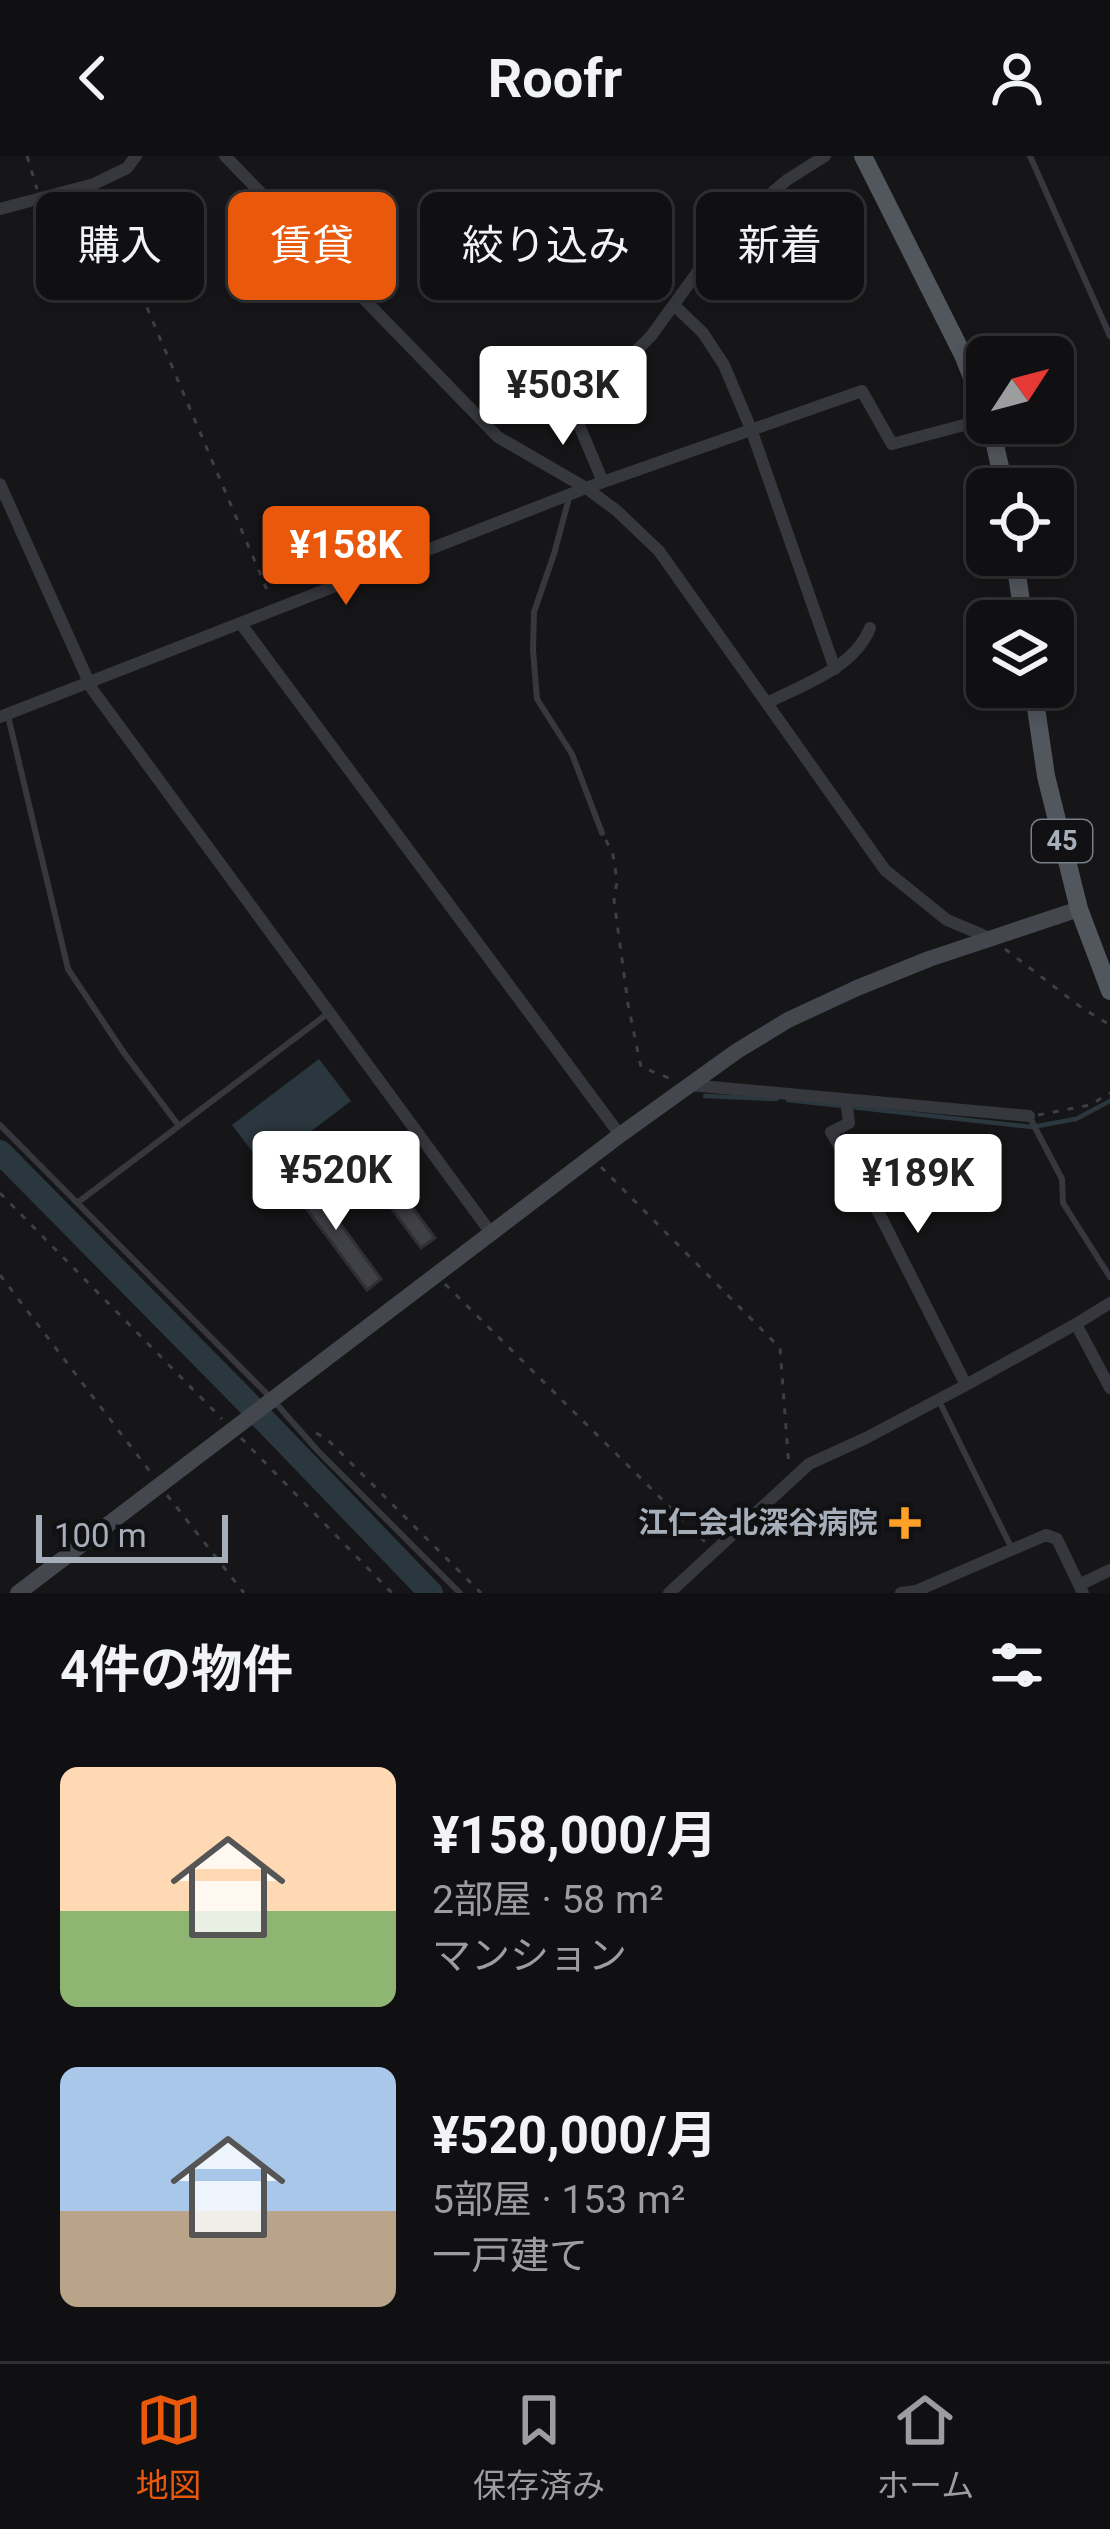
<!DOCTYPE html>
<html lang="ja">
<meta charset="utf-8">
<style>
:root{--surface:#101012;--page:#1e1e20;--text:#f1f3f6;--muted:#9c9d9f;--line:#303032;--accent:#ea580c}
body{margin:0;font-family:Roboto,"Noto Sans JP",sans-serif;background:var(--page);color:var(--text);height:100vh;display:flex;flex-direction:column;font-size:45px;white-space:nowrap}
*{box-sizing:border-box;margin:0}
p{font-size:39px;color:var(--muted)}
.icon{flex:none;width:66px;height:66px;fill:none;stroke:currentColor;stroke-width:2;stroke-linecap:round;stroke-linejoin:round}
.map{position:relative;height:1437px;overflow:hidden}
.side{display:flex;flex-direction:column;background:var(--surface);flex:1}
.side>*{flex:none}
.guide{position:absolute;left:36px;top:36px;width:1038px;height:108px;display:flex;gap:24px}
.needle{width:78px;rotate:54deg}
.fabs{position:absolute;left:966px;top:180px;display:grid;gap:24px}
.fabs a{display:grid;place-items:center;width:108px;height:108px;border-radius:18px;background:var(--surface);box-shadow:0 6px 18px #0003,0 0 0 3px var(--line);font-size:60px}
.scale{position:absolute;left:36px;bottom:30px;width:192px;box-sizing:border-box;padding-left:12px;border:6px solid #a6aeba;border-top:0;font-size:33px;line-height:42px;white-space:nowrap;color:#a6aeba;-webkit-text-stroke:9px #111113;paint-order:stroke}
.price{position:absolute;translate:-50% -102px;padding:0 27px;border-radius:12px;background:#fff;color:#222;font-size:39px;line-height:78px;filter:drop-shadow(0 3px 6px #0008)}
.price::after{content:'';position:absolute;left:50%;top:72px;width:36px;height:27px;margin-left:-18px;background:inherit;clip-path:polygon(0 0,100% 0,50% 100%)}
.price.active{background:var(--accent);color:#fff}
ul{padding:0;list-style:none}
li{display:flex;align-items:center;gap:36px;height:300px;padding:0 60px}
li span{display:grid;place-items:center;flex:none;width:336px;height:240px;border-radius:18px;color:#555}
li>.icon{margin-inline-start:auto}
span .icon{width:144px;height:144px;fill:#fffc;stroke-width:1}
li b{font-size:51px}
h2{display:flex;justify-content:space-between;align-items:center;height:144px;padding:0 60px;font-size:51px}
.tag{padding:0 42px;border-radius:18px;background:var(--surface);box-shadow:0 6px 18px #0003,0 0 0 3px var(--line);font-size:42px;line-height:108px}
.tag.active{background:var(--accent);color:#fff}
header{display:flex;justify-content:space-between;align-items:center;height:156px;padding:0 60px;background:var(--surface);font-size:54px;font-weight:700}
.tab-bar{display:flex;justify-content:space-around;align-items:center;height:168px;border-top:3px solid var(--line);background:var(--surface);font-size:33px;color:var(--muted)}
.tab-bar a{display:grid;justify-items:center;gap:6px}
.tab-bar .active{color:var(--accent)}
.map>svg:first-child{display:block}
.water{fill:#2a373e}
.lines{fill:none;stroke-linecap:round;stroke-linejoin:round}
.stream{stroke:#2a373e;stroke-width:4.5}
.river{stroke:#2a373e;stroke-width:24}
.building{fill:#404146;stroke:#303034;stroke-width:3}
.path{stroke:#3c3f45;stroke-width:3;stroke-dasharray:6 9;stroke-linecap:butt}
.lane{stroke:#36383e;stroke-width:6}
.street{stroke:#36383e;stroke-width:12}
.secondary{stroke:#44484e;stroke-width:16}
.primary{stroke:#52565d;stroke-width:18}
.poi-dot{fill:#ffa027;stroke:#111113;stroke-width:4.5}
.labels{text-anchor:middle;stroke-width:9;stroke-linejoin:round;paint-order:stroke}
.shield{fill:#111113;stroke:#797f88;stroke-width:3}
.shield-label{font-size:27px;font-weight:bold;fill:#a6aeba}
.poi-label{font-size:30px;font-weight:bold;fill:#a6aeba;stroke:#111113;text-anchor:end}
</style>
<header><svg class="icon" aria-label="back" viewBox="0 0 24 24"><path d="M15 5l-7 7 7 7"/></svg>Roofr<svg class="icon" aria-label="person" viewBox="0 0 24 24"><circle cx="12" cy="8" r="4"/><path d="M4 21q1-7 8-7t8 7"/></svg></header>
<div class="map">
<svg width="1110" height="1437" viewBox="0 0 1110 1437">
<rect width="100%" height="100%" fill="#161618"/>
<path class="water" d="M319 903 351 945 264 1011 232 969Z"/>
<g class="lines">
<path class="stream" d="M705 940 777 943
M788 944 1032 971 1076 963 1110 945"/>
<path class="river" d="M0 996 239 1238 431 1437"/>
</g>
<path class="building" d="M360 981 435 1082 421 1092 346 991Z
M306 1021 381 1123 367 1134 291 1032Z"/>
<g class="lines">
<path class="path" d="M27 0 37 33
M100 41 270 441
M606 684 613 699 617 725 614 744 628 848 641 911 674 924
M1005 793 1082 852 1110 869
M1038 959 1090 949 1110 937
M601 1011 780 1192 789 1311
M0 1037 222 1263
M0 1119 151 1317
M445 1128 707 1388
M316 1277 327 1283 481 1437
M241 1282 392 1437
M167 1339 244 1437"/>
<path class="lane" d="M1030 0 1110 180
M569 342 554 398 534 456 533 494 537 543 572 598 602 677
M8 560 68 813 124 897 179 970
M1029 960 1062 1023 1063 1047 1110 1121
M0 969 273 1244 318 1295 460 1437
M77 1047 327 858
M940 1247 1011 1391"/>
<path class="street" d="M225 0 498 281 586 332 616 354 659 395 885 714 947 764 990 782
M0 53 94 28 127 12 136 0
M674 149 703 177 724 209 751 273 835 513
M603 326 574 257 651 180 728 74 787 24 825 0
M0 328 92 533 491 1077
M241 468 620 979
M769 546C804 528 854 512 870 472
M0 561 586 332 862 235 892 288 987 263
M690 929 1029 960
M846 944 849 967 831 976 882 1063 966 1229
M1076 1168 1110 1232
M1079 1429 1110 1414
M669 1437 809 1308 866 1282 966 1229 1076 1168 1110 1147
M901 1437 916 1435 1046 1379 1057 1383 1083 1437"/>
<path class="secondary" d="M18 1437 620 979 737 895 788 864 857 832 929 803 1079 753"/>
<path class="primary" d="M863 0 963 199 987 259
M990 267 1005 333
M1014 399 1024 465
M1033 531 1046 620 1079 753 1110 835"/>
</g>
<path class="poi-dot" d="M899 1349h12v12h12v12h-12v12h-12v-12h-12v-12h12z"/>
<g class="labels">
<rect class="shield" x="1032" y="664" width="60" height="42" rx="9"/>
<g class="shield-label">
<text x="1062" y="694">45</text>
</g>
<g class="poi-label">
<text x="878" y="1377">江仁会北深谷病院</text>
</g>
</g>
</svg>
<div class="fabs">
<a><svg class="needle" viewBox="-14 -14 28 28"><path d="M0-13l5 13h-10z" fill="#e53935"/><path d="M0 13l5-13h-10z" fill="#9c9d9f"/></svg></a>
<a><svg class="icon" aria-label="locate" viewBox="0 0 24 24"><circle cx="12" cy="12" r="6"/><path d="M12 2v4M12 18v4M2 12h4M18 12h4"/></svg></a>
<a><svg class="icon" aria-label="layers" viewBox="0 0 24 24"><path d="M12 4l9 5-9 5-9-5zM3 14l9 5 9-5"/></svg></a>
</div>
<div class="scale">100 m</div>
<b class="price" style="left:563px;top:292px">¥503K</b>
<b class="price active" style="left:346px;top:452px">¥158K</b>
<b class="price" style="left:336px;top:1077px">¥520K</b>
<b class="price" style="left:918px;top:1080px">¥189K</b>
<div class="guide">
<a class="tag">購入</a>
<a class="tag active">賃貸</a>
<a class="tag">絞り込み</a>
<a class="tag">新着</a>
</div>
</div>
<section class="side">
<h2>4件の物件<svg class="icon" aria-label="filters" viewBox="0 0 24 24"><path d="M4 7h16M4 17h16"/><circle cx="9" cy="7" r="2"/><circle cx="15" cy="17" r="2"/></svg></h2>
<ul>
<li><span style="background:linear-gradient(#ffd9b3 60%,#8fb573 0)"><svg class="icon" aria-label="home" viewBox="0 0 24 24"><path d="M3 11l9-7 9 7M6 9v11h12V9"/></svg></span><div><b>¥158,000/月</b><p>2部屋 · 58 m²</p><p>マンション</p></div></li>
<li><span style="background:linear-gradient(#a9c7e8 60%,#b9a48a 0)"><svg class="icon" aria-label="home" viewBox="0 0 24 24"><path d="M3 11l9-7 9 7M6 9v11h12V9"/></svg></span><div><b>¥520,000/月</b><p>5部屋 · 153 m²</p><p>一戸建て</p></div></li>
</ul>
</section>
<nav class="tab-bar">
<a class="active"><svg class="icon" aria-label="map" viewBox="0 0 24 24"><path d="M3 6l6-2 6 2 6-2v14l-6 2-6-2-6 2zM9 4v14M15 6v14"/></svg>地図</a>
<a><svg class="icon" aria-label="saved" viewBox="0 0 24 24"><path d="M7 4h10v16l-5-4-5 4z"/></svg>保存済み</a>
<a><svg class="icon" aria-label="home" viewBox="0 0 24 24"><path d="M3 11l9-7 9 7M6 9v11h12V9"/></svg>ホーム</a>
</nav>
